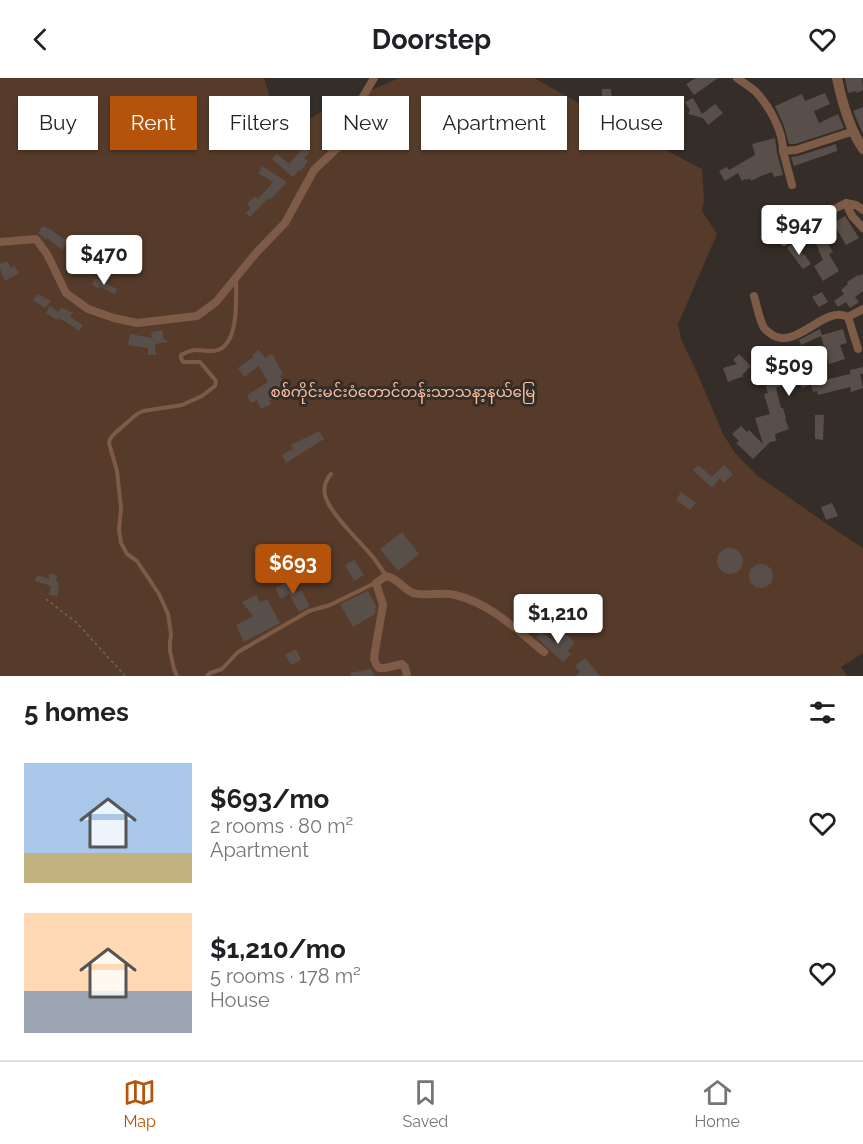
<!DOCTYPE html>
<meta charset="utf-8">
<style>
:root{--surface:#fff;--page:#f2f2f2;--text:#202124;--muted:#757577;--line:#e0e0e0;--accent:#b45309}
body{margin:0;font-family:Raleway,"Noto Sans Myanmar",sans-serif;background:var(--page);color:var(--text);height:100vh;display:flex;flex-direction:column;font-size:22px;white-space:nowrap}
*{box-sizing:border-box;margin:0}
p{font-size:20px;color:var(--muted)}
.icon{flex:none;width:33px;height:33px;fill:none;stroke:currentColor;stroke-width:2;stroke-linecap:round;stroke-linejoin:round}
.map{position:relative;height:598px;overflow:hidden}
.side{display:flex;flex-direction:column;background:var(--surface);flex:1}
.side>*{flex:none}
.top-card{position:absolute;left:18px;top:18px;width:828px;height:54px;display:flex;gap:12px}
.price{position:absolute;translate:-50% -51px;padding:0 14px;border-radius:6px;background:#fff;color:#222;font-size:20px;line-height:39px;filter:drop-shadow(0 2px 3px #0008)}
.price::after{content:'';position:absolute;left:50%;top:36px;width:18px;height:14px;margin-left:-9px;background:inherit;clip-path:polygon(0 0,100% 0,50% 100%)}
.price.on{background:var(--accent);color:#fff}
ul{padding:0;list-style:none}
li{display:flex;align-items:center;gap:18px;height:150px;padding:0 24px}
li span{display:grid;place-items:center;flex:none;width:168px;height:120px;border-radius:0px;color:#555}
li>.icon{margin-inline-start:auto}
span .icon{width:72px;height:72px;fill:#fffc;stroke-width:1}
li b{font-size:26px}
h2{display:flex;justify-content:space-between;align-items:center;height:72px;padding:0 24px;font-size:26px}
.tag{padding:0 21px;border-radius:0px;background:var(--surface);box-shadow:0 2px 4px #0004;font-size:21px;line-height:54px}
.tag.on{background:var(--accent);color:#fff}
header{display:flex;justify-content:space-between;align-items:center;height:78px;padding:0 24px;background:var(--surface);font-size:27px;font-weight:700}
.tab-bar{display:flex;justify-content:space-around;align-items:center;height:84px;border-top:2px solid var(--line);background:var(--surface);font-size:16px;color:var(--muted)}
.tab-bar a{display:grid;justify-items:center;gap:3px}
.tab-bar .on{color:var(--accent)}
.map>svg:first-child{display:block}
.green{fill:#563b2a}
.building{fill:#594f4a}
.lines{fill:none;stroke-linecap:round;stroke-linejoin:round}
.path{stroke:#6c6460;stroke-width:1.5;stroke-dasharray:3 3;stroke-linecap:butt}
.service{stroke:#7e5b46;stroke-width:4}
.minor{stroke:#7e5b46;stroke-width:8}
.tertiary{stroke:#7e5b46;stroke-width:10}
.labels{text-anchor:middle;stroke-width:6;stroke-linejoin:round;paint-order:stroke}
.park-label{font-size:15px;fill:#f8c1a1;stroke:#352d28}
</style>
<header><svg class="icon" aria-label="back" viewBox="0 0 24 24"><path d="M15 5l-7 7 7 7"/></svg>Doorstep<svg class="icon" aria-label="heart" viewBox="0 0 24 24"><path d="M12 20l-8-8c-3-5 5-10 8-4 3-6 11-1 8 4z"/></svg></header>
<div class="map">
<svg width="863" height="598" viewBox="0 0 863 598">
<rect width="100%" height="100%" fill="#352d28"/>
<path class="green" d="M0 0H264L279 48 293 52 319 35 399 0H534L616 46 702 91 704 123 702 133 717 156 678 246 681 261 699 299 723 356 735 375 758 398 837 453 863 470V575L841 589 847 598H0Z"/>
<path class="building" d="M696 0H718L694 17 686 6Z
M845 0H862L863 12 857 15 856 13 848 15Z
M602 11H611V16H612L610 31 601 30Z
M825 15 830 26 814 33 819 45 838 36 844 50 795 66H789L784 48 775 28 802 16 805 23Z
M693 20 702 36 715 26 723 35 708 47 703 40 688 36 690 32 685 24Z
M863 29V56L853 33Z
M775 60 777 75 783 97 774 99 772 94 761 98 751 103 750 100 747 102 745 101 742 103 738 95 725 103 719 93 727 89 729 92 755 77 752 66Z
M836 66 837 73 794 88 791 79 798 78Z
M304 69 310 74 304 80 308 83 301 93 299 92 293 99 272 81 277 76 289 86Z
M262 88 287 104 270 122 268 120 250 139 246 135 251 130 247 126 255 118 258 121 273 104 258 95Z
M845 138 859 160 846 167 833 145Z
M43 148 54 153 53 154 68 163 62 172 47 160 46 161 38 155Z
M817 148 833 174 829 176 839 193 823 203 814 188 823 182 818 171H819L808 154Z
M794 163 803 177 804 176 811 186 803 191 787 170Z
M7 183 11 190 14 188 19 195 5 203 0 191V186Z
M863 196V213L855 219 859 224 850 230 846 224 838 229 834 223 844 216 841 212 848 206 847 204 858 197 859 198Z
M95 200 117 211 115 216 100 209 99 211 92 207Z
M822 214 828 224 819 229 812 219Z
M38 216 51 223 45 230 33 222Z
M50 228 58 234 62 230 73 235 70 239 83 247 79 253 66 244 58 240 57 242 46 235Z
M820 251 822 257 843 251 847 265 840 267 845 281 829 286 821 258 801 267 799 262Z
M162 252 164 262H167V264L155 266 156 277H148V270L128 267 130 256 152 260 151 254Z
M802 268 811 292 809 293 812 305 850 296V292L863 289V296H860L863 310 851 314 850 309 818 317 817 313 813 314 811 307 802 310 799 301 776 310 781 330H783L786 341H785L789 351 775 356 776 363 770 364 753 381 736 365 739 363 732 356 741 348 747 354 749 352 763 366 755 340 770 336 764 316 768 315 764 302 776 299 769 279Z
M259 272 265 280 272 276 283 296 280 298 287 313 269 323 271 326 261 331 257 322 251 325 247 317 268 304 259 288 244 299 238 290 253 279 252 277Z
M739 276 751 288 742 297 744 298 728 304 723 290 737 286 733 282Z
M815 337H824L823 362 815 361Z
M319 353 324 361 286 385 282 377 293 371 291 367Z
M698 387 712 399 724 387 733 396 724 405 720 400 712 410 693 392Z
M681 414 696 425 690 432 676 422Z
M832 425 838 438 826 442 821 429Z
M402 454 419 476 398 493 380 471Z
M717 483a13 13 0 1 1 26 0a13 13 0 1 1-26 0Z
M354 482 364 497 354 503 345 487Z
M749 498a12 12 0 1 1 24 0a12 12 0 1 1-24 0Z
M49 496 57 497 56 504H58L59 510 57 518 49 517 51 508 35 503 37 497 49 501Z
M291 502 297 514 301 512 310 528 299 534 289 516 281 521 275 510Z
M368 513 376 528 375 536 353 549 340 526Z
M256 517 260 525 267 521 280 545 244 564 236 547 253 538 242 524Z
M540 553 555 564 565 555 575 565 567 573 571 576 563 584 536 559Z
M296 571 301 582 291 587 285 577Z
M585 580 600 598H575L580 594 575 588Z
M371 591 374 598H351L350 595Z"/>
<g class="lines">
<path class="path" d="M46 521 77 545 125 598"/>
<path class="service" d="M331 396C326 401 323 410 325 417 329 435 360 463 372 478 377 484 381 491 386 497
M177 598 174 591 170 573V564L171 556 168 536 159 516 137 483 127 476 121 465 119 452 121 430 117 393 109 365 110 361 114 356 137 336 143 333 182 327 202 318 215 308 216 303 200 284H183L181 280V277C194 269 200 273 213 273 240 271 236 220 236 202
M207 598 210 595 222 591 238 574 309 533 330 527 375 505"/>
<path class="minor" d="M737 0C743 5 751 9 756 14 770 29 783 53 783 73L796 72 854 53
M783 73 792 107
M846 125 852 138 863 150
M0 164 36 161 47 176 66 215 88 231 114 240 137 245 197 238 216 224 256 175 285 145 314 92 353 55 347 46 374 0
M784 164 789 158 804 147 846 125 856 127 863 132
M754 218C757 228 759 241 764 250 766 252 768 254 771 256 796 274 824 226 848 239
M858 271 848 239 863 231
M407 598 405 589 402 586 385 590H379L377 588 374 581 375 573 383 527 376 505 386 498C398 500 403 511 413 515 427 519 441 513 455 517 490 525 517 552 544 574"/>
<path class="tertiary" d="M837 0C842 24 849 50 863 71"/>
</g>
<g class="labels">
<g class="park-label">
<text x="403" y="319">စစ်ကိုင်းမင်းဝံတောင်တန်းသာသနာ့နယ်မြေ</text>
</g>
</g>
</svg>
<b class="price" style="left:799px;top:178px">$947</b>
<b class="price" style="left:104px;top:208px">$470</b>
<b class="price" style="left:789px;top:319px">$509</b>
<b class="price on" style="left:293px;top:517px">$693</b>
<b class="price" style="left:558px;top:567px">$1,210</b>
<div class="top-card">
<a class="tag">Buy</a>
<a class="tag on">Rent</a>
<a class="tag">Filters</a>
<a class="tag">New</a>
<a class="tag">Apartment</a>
<a class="tag">House</a>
</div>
</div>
<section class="side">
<h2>5 homes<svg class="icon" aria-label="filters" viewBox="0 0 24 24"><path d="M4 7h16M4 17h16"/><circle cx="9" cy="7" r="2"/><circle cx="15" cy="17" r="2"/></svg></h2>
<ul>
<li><span style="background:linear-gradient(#a9c7e8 75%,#c2b280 0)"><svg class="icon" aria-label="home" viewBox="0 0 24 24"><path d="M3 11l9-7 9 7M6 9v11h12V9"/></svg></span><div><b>$693/mo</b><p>2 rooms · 80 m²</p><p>Apartment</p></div><svg class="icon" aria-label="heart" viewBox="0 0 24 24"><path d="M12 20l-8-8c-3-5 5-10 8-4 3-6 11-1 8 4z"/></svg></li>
<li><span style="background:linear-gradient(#ffd9b3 65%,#9aa5b1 0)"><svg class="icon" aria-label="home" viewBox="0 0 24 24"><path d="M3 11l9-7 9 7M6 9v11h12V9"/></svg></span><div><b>$1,210/mo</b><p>5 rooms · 178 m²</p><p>House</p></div><svg class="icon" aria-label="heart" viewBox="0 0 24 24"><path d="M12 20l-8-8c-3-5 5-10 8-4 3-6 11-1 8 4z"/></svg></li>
</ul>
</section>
<nav class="tab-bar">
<a class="on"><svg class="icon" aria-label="map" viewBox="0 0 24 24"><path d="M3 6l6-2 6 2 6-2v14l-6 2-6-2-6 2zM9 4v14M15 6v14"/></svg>Map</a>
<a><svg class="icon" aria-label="saved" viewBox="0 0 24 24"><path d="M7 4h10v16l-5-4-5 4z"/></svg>Saved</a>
<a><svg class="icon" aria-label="home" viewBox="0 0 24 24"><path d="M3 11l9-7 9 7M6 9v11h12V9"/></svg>Home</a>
</nav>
